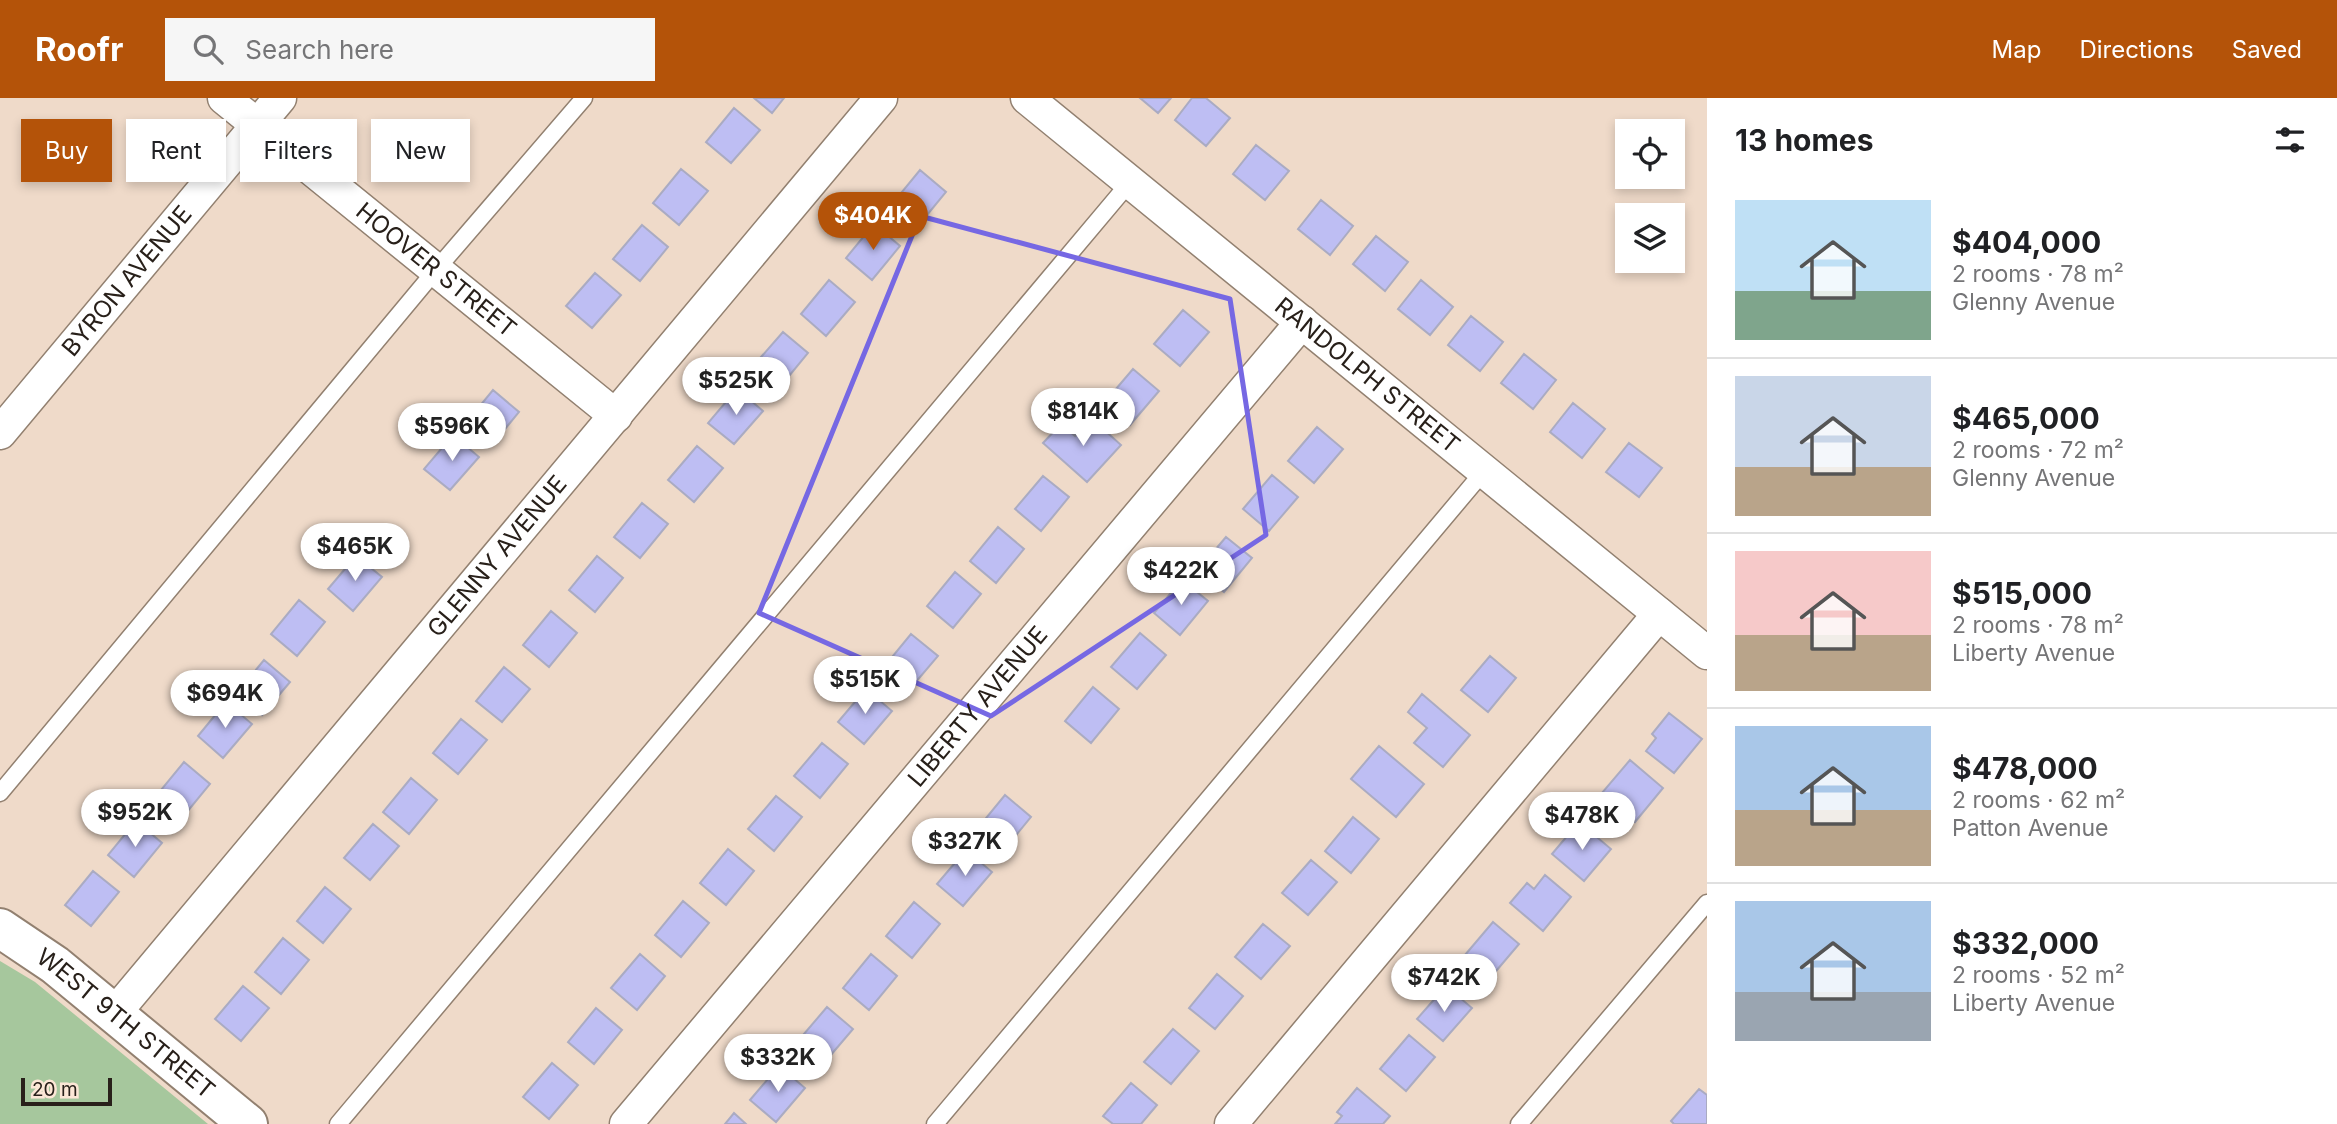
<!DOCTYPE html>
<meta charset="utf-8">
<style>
:root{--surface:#fff;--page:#f6f6f6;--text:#202124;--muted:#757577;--line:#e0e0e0;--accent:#b45309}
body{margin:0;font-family:Inter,sans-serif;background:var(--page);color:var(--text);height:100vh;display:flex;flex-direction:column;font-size:26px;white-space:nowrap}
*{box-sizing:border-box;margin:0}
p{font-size:23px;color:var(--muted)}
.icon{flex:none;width:38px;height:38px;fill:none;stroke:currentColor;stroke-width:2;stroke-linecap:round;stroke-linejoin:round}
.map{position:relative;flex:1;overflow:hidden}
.sheet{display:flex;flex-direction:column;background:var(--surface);width:630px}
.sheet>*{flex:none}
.hud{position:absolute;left:21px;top:21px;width:665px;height:63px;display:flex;gap:14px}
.controls{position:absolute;left:1615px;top:21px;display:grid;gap:14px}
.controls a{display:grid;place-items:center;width:70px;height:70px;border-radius:0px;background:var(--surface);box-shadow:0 4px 10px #0003;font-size:35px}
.scale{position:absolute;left:21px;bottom:18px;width:91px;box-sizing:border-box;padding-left:7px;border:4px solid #28201a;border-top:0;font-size:19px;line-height:24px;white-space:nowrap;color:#28201a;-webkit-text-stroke:5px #fce7d6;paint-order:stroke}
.price{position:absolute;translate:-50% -60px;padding:0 16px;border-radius:24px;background:#fff;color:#222;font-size:23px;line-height:46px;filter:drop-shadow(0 2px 4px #0008)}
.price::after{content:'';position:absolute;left:50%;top:42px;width:21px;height:16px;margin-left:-10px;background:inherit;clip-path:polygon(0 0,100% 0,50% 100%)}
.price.active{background:var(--accent);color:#fff}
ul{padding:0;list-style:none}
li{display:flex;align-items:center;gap:21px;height:175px;padding:0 28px}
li+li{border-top:2px solid var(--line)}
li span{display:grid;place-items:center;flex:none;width:196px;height:140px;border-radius:0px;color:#555}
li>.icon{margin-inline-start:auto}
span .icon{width:84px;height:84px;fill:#fffc;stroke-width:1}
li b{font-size:30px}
h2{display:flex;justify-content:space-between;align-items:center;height:84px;padding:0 28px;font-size:30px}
.chip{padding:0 24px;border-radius:0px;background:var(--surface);box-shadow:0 4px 10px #0003;font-size:24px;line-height:63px}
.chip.active{background:var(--accent);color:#fff}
header{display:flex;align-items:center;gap:42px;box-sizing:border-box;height:98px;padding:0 35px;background:var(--accent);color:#fff}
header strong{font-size:33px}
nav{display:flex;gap:38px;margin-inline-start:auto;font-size:24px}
.search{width:490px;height:63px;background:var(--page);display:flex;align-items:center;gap:18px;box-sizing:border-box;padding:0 24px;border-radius:0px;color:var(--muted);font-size:26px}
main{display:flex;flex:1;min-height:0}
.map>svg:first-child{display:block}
.green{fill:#a6c79d}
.building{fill:#bebef3;stroke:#aaabc2;stroke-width:2}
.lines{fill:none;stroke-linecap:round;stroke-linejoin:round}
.lane-casing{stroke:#928070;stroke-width:19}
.street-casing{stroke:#928070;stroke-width:35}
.secondary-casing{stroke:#928070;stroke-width:42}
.lane{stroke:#fff;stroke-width:16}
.street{stroke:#fff;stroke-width:32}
.secondary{stroke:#fff;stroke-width:38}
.marked{fill:none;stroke:#7668e3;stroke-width:5;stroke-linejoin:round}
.labels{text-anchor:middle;stroke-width:6;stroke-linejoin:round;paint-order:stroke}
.street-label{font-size:24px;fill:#28201a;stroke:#fce7d6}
</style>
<header>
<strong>Roofr</strong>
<div class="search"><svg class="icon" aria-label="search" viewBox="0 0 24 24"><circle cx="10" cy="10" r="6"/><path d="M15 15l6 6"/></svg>Search here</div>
<nav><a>Map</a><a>Directions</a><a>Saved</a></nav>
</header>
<main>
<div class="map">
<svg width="1707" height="1026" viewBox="0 0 1707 1026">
<rect width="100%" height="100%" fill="#efdac9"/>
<path class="green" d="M0 863 35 884 208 1026H0Z"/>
<path class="building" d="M754 0H784L772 15Z
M1140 0H1171L1158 15Z
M1192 0H1206L1230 20 1206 48 1175 22Z
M734 10 760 32 731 65 706 44Z
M1256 47 1289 73 1265 102 1233 76Z
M681 71 708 93 679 127 653 105Z
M920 72 946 94 918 128 892 106Z
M1321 102 1353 128 1330 157 1298 131Z
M874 126 900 148 872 182 846 160Z
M642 127 668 149 640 183 613 161Z
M1376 138 1408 164 1385 193 1353 166Z
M595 175 621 197 592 230 566 208Z
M829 182 855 204 826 238 801 216Z
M1421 182 1453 209 1430 237 1398 211Z
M1183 212 1209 234 1180 268 1154 246Z
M1471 218 1503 244 1480 273 1448 247Z
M783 234 808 255 780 289 754 267Z
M1524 256 1556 282 1533 311 1501 285Z
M1133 271 1159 293 1130 327 1104 305Z
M737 291 763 313 734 346 708 325Z
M493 292 519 314 491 348 465 326Z
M1573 305 1605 331 1582 360 1550 334Z
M1091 320 1121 347 1087 384 1043 345 1061 326 1075 338Z
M1317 329 1343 351 1314 385 1288 363Z
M453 337 479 359 450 392 424 371Z
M1629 345 1662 370 1639 399 1606 374Z
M697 348 723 370 694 404 668 382Z
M1272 377 1298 399 1269 433 1243 411Z
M1043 378 1069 399 1041 433 1015 411Z
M642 405 668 426 640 460 614 439Z
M998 429 1024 451 996 485 970 463Z
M1226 439 1252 460 1224 494 1198 472Z
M356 458 382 479 353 513 328 491Z
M597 458 623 480 595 514 569 492Z
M955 474 981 496 953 530 927 508Z
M1182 482 1208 503 1180 537 1154 515Z
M299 502 325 524 297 558 271 536Z
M551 513 577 535 549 569 523 547Z
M1140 535 1166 557 1137 591 1111 569Z
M911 536 938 558 909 592 883 570Z
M1490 558 1516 580 1488 614 1461 592Z
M264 562 290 584 262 617 236 596Z
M504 569 530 591 502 624 476 603Z
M1093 589 1119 611 1091 645 1065 623Z
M866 591 892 613 864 646 838 624Z
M1422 596 1470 637 1443 669 1414 645 1427 630 1408 614Z
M226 604 252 626 223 660 198 638Z
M1669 615 1702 641 1674 675 1646 653 1656 640 1652 636Z
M461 621 487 642 458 676 433 655Z
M822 645 848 666 820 700 794 678Z
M1379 648 1424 686 1396 719 1351 681Z
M1630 662 1663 690 1635 724 1601 696Z
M184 664 210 686 182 720 156 698Z
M411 680 437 702 409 736 383 714Z
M1005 697 1031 719 1003 753 977 731Z
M776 698 802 719 774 753 748 731Z
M1353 719 1379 741 1351 775 1325 753Z
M136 723 162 745 134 779 108 757Z
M1579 724 1611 751 1584 783 1552 756Z
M373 726 399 748 370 782 344 760Z
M728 751 754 773 726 807 700 785Z
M966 752 992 774 963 808 937 786Z
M1311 762 1337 784 1308 817 1282 795Z
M93 773 119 794 91 828 65 807Z
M1545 777 1571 799 1543 833 1510 805 1527 785 1534 791Z
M325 789 351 811 323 845 297 823Z
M683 803 709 825 681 859 655 837Z
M914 804 940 826 912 860 886 838Z
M1493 824 1519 846 1491 879 1465 857Z
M1263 826 1290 848 1261 881 1235 859Z
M283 840 309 862 281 896 255 874Z
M640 856 665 878 637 912 611 890Z
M871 856 897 878 869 912 843 890Z
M1217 876 1243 898 1215 931 1189 910Z
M243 888 269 910 241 943 215 921Z
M1446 888 1472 910 1443 943 1417 921Z
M827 909 853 931 824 965 798 943Z
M596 910 622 932 594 966 568 944Z
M1173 931 1199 953 1171 986 1144 964Z
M1409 937 1435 959 1406 993 1380 971Z
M552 965 578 987 549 1021 523 999Z
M779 968 805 990 776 1024 750 1002Z
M1131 985 1157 1007 1141 1026H1113L1103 1018Z
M1357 990 1390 1018 1383 1026H1335L1342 1018 1337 1014Z
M1699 991 1707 997V1026H1674L1671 1023Z
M734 1015 746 1026H725Z"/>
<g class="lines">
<g class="lane-casing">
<path id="lane" d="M0 695 435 173 584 0
M338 1026 1130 84
M935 1026 1484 373
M1519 1026 1707 805"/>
</g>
<g class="street-casing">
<g id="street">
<path id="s1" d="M224 0 616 318"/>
<path id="s2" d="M1027 0 1707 555"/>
<path id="s3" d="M0 335 280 0"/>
<path id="s4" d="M114 916 881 0"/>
<path id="s5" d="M626 1026 1302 224"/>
<path d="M1231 1026 1659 516"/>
</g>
</g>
<g class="secondary-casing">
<g id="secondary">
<path id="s6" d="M0 830 55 867 248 1026"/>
</g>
</g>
<use href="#lane" class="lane"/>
<use href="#street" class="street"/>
<use href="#secondary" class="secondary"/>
</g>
<path class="marked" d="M920 118 1230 201 1266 437 991 618 759 515Z"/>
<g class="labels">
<g class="street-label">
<text dy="8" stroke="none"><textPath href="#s1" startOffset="273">HOOVER STREET</textPath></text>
<text dy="8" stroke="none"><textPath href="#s3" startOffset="198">BYRON AVENUE</textPath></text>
<text dy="8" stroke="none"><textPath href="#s2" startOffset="439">RANDOLPH STREET</textPath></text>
<text dy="8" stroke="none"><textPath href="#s4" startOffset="597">GLENNY AVENUE</textPath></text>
<text dy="8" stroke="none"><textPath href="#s5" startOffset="546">LIBERTY AVENUE</textPath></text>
<text dy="8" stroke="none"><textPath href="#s6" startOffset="158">WEST 9TH STREET</textPath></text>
</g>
</g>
</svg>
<div class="controls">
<a><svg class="icon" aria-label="locate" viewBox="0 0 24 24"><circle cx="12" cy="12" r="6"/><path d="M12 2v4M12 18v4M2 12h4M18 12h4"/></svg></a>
<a><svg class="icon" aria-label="layers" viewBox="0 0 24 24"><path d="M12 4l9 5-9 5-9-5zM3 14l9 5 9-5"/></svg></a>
</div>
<div class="scale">20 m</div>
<b class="price active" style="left:873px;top:154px">$404K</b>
<b class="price" style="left:736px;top:319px">$525K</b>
<b class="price" style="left:1083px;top:350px">$814K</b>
<b class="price" style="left:452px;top:365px">$596K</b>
<b class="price" style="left:355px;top:485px">$465K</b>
<b class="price" style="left:1181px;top:509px">$422K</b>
<b class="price" style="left:865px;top:618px">$515K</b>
<b class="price" style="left:225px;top:632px">$694K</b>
<b class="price" style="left:135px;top:751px">$952K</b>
<b class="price" style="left:1582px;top:754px">$478K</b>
<b class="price" style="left:965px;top:780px">$327K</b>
<b class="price" style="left:1444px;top:916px">$742K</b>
<b class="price" style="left:778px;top:996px">$332K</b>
<div class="hud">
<a class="chip active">Buy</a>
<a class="chip">Rent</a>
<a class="chip">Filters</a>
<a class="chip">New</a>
</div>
</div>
<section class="sheet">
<h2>13 homes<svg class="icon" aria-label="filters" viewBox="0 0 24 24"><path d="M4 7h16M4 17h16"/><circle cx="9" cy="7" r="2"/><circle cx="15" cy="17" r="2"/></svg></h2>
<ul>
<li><span style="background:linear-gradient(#bfe0f5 65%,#7fa58c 0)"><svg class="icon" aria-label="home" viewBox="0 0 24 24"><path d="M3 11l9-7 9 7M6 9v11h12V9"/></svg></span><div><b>$404,000</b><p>2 rooms · 78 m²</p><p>Glenny Avenue</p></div></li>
<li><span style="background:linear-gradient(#c9d6e8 65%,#b9a48a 0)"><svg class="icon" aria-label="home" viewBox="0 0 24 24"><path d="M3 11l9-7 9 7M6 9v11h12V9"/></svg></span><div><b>$465,000</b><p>2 rooms · 72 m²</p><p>Glenny Avenue</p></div></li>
<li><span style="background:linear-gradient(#f6c9c9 60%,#b9a48a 0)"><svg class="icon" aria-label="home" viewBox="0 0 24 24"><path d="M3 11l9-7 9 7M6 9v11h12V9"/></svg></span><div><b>$515,000</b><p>2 rooms · 78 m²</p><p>Liberty Avenue</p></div></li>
<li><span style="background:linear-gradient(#a9c7e8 60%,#b9a48a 0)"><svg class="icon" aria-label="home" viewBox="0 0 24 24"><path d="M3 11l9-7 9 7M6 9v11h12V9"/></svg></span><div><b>$478,000</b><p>2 rooms · 62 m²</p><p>Patton Avenue</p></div></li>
<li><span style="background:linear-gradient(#a9c7e8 65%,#9aa5b1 0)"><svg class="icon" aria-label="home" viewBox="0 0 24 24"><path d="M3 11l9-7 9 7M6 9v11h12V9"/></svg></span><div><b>$332,000</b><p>2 rooms · 52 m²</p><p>Liberty Avenue</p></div></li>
</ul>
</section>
</main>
